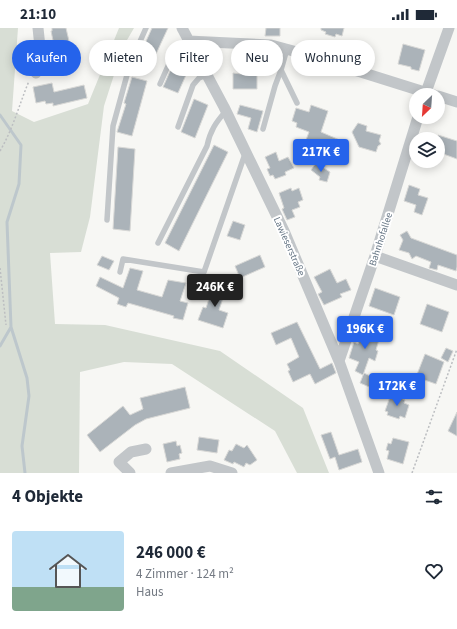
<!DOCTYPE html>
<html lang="de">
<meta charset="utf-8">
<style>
:root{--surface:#fff;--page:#f6f6f7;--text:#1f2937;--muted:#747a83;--accent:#2563eb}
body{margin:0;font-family:"Source Sans 3",sans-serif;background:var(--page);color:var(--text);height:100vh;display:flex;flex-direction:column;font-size:15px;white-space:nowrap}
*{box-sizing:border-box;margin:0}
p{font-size:13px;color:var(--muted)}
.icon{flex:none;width:22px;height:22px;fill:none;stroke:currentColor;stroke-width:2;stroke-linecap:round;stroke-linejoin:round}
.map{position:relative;height:445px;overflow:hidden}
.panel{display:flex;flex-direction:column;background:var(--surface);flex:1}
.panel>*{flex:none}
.banner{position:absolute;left:12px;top:12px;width:433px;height:36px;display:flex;gap:8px}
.needle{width:26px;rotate:205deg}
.controls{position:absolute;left:409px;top:60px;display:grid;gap:8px}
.controls a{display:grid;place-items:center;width:36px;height:36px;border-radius:50%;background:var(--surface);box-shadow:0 2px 10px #0003;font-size:20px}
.price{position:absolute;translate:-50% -34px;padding:0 9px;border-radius:4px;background:var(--accent);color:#fff;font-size:13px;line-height:26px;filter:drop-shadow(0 1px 2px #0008)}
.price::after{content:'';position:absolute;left:50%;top:24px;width:12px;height:9px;margin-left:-6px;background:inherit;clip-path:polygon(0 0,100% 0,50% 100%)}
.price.selected{background:#222;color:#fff}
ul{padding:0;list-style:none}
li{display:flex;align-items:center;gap:12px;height:100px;padding:0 12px}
li span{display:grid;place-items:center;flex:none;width:112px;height:80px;border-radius:4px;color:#555}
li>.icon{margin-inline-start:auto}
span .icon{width:48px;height:48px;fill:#fffc;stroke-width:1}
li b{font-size:17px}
h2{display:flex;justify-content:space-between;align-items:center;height:48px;padding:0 12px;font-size:17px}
.tag{padding:0 14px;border-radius:18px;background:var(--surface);box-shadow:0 2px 10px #0003;font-size:14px;line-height:36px}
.tag.selected{background:var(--accent);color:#fff}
.status{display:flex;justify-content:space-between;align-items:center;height:28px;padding:0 20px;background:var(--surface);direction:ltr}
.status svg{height:11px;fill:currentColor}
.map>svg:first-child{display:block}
.green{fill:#d8ded5}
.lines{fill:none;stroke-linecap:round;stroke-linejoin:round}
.stream{stroke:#bdc7cc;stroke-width:3}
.building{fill:#abb3b9;stroke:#d8d8d6}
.path{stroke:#bcbec1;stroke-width:1.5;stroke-dasharray:2 2;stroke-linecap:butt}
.lane{stroke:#c2c6c9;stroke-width:5.5}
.street{stroke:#c2c6c9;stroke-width:11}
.labels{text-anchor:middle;stroke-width:4;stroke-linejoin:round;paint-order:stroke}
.street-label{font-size:10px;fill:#667685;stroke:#fff}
</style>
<div class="status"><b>21:10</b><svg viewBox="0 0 49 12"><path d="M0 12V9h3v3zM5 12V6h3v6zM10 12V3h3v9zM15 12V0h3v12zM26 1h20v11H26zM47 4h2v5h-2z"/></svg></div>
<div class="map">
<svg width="457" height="445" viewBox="0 0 457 445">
<rect width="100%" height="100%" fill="#f7f7f4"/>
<path class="green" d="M0 0H18L12 83 34 94 88 76 119 0H134L123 19 104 78 90 189 81 224 50 225 55 296 105 297 220 323 303 380 329 445H297L275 403 172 336 124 334 80 344 79 445H0Z"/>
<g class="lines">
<path class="stream" d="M0 87 21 117 19 156 7 194 11 299 0 318
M11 299 27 350 29 368 22 418 25 445"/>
</g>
<path class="building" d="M52 0H66L69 13H68L76 40 62 44 58 31 55 32 51 18 54 17 51 3H52Z
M152 0H168L156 26 143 20Z
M266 0H280V8H265Z
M321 0H344L342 8 336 6 335 9 325 6 326 4 321 2Z
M403 16 425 22 419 43 411 41V39L398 36Z
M175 32 190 38 178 65 163 59Z
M241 42H250V45L257 46V61H233V45L241 46Z
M132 49 147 53 132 108 117 104 126 76 124 75Z
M52 55 54 64 84 57 87 70 53 78V75L46 76 45 73 36 75 33 59Z
M194 71 208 77 195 110 181 104Z
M240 77 263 83 257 104 248 101 251 90 237 86Z
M311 77 328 83 321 104 342 113 338 123 306 112 309 104 296 99 297 95 292 93 296 80 309 84Z
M358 95 367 98 366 103 381 107 379 113 381 116 378 118 376 124 359 119 352 104Z
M438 107 457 113V131L438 124Z
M214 117 228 124 179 223 165 215Z
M118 119 135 121 130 203 113 201Z
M276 124 279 133 288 129 294 140 285 144 286 147 275 151 273 147 270 148 267 141 270 140 265 129Z
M316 135 330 144 327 154 319 152 320 149 311 142Z
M409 157 420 161 418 167 428 170 422 187 414 184 416 177 404 173Z
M291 160 292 163 299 160 303 172 298 174 300 179 292 182 295 189 287 192 282 181 284 180 279 165Z
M233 193 245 197 240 212 227 208Z
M407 203 411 210 457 227V239L456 243 438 237 437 242 429 240 431 234 416 228 412 231 409 225 399 222 403 212 400 207Z
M260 227 265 239 240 250 235 238Z
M102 228 114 233 109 242 97 237Z
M130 240 143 243 137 262 162 269 168 252 186 255 180 273 188 275 183 292 173 290 174 288 128 275 126 279 117 276 119 270 96 258 100 249 123 260Z
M330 241 337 255 346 251 351 262 340 266 342 269 324 277 318 266 322 264 314 249Z
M214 255 227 258 219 282 228 285 223 300 198 292 203 279 206 280Z
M375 260 400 269 394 287 369 278Z
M427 276 449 284 442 304 420 296Z
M297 294 320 341 332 335 336 345 315 356 310 346 293 354 288 343 290 342 287 336 299 329 291 310 276 317 271 305Z
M363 302 380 308 376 322 378 323 375 333 369 330 363 347 355 343 359 334 349 330 354 314 358 316Z
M446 320 453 323 448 334 441 330Z
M425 326 444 334 436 356 416 349Z
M364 345 386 356 381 364 360 355Z
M185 359 190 380 146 391 135 397 100 424 87 407 123 378 130 387 143 381 140 370Z
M391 366 405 372 404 375 409 377 405 390 400 388 399 391 387 387 388 384 385 383Z
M457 384V408L448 403Z
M331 404 339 427 358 421 362 434 339 442 335 429 330 431 321 407Z
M199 409 219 412 217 425 197 422Z
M393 410 409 414 403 436 387 431 389 423 386 422 388 415 391 416Z
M176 413 177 418 180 417 182 425 179 426 180 431 167 434 163 416Z
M236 416 244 420 247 417 257 432 250 437 246 435 244 439 234 434 233 436 224 432 229 422 232 423Z"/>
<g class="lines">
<path class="path" d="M0 123C13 101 19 77 29 53
M0 240 6 297
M412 445 457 321"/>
<path class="lane" d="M287 21 281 42 297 75
M160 56 176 20 188 13
M178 99 193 57 199 50 207 47
M263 101 275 58 281 42
M107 192 113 98 130 36 146 0
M158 215 207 118C210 103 216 94 226 83
M120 244 123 231 204 244 245 126"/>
<path class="street" d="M182 0 224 79 284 203 339 333 379 445
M188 13 271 17 297 24 434 67
M36 45 40 19 38 0
M425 67 449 0
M438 68 457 74
M375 228 457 257
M339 333 375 228 418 89
M130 445 119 434 131 424 146 421
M171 445 210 438 232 445"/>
</g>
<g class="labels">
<g class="street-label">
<text transform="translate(380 211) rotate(-72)" y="4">Bahnhofallee</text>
<text transform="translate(290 218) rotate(66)" y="4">Lawieserstraße</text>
</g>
</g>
</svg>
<div class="controls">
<a><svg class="needle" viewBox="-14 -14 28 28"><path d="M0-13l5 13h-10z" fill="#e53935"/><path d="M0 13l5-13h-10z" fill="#747a83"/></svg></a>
<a><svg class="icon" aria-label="layers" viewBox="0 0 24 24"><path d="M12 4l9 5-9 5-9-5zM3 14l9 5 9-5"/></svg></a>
</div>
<b class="price" style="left:321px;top:145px">217K €</b>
<b class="price selected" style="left:215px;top:280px">246K €</b>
<b class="price" style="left:365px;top:322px">196K €</b>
<b class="price" style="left:397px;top:379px">172K €</b>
<div class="banner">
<a class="tag selected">Kaufen</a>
<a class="tag">Mieten</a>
<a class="tag">Filter</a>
<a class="tag">Neu</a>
<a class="tag">Wohnung</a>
</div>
</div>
<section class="panel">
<h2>4 Objekte<svg class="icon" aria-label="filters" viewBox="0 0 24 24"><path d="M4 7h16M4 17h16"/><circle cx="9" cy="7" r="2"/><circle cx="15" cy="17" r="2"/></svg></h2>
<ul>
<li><span style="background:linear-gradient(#bfe0f5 70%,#7fa58c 0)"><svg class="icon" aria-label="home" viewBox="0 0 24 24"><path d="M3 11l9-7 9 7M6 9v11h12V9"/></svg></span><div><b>246 000 €</b><p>4 Zimmer · 124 m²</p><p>Haus</p></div><svg class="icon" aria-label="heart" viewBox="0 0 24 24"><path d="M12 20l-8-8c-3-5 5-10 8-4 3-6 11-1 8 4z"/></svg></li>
</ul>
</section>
